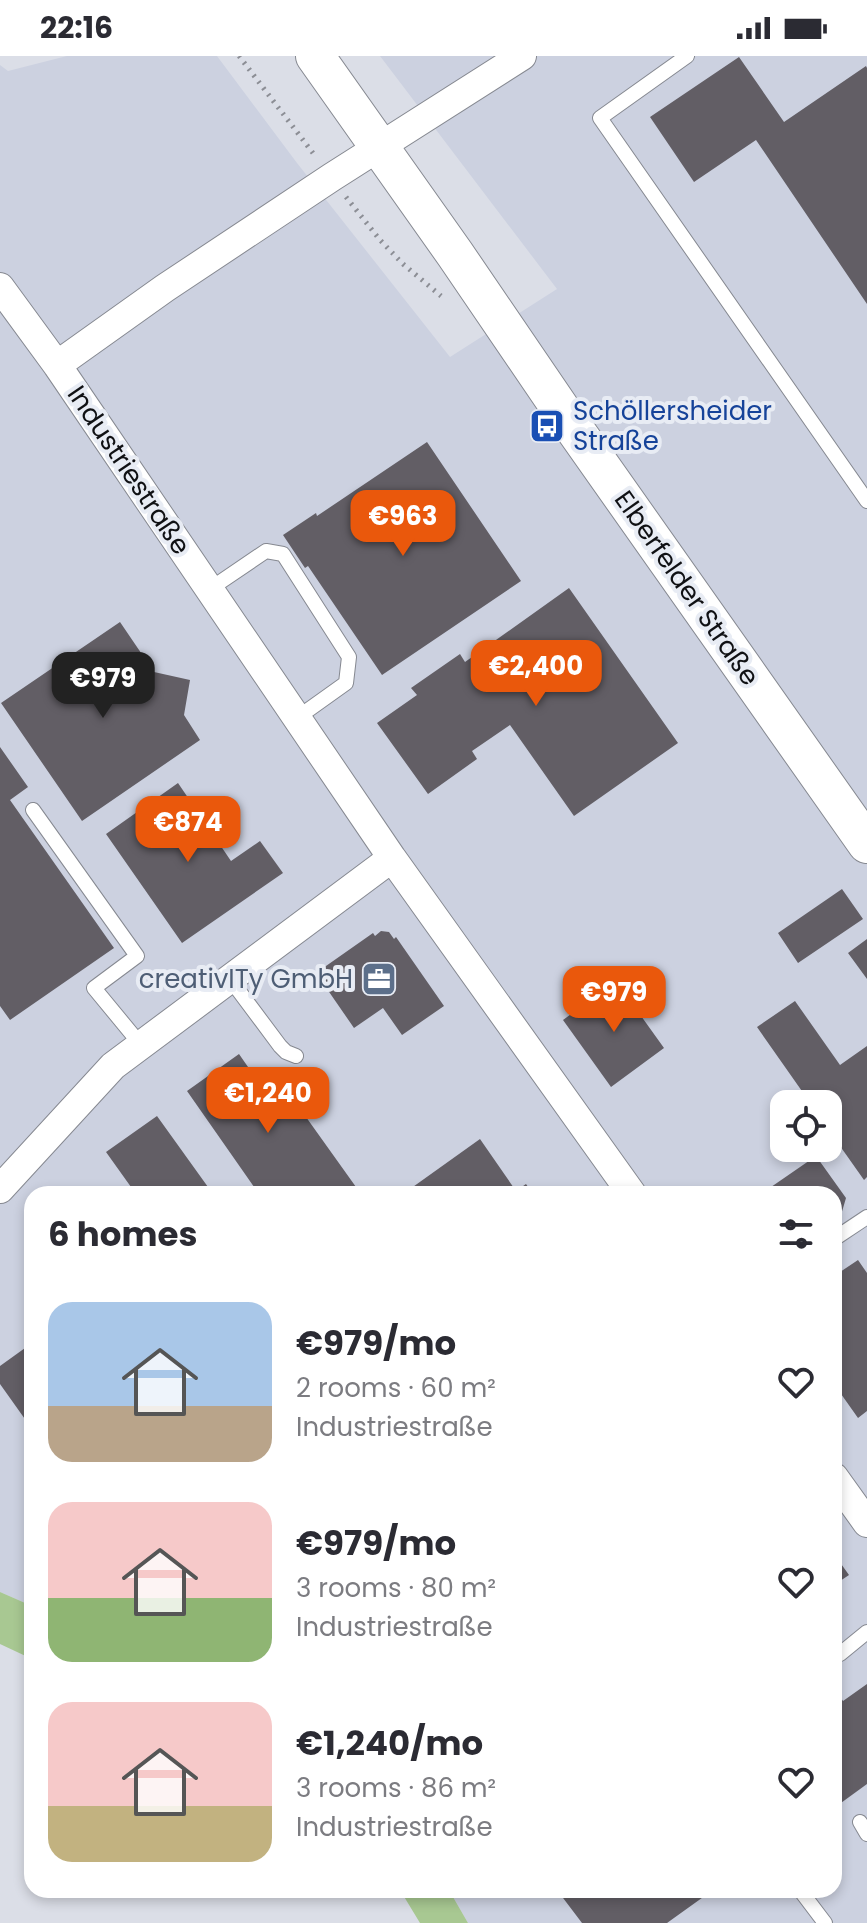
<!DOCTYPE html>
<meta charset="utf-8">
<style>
:root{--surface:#fff;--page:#f7f7f7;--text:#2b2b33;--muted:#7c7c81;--accent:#ea580c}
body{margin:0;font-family:Poppins,sans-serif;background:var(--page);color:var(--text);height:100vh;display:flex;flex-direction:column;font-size:30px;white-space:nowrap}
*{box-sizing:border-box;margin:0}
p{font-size:26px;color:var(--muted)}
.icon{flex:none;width:44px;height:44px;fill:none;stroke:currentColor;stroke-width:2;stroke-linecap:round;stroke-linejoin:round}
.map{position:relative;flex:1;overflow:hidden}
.drawer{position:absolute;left:24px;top:1130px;width:818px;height:712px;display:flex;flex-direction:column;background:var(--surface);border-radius:24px;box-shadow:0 4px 12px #0003}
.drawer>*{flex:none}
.tools{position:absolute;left:770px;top:1034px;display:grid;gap:16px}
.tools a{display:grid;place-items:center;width:72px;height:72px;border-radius:16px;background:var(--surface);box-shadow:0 4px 12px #0003;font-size:40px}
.price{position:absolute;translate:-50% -68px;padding:0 18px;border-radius:16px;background:var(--accent);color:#fff;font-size:26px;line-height:52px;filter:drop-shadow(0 2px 4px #0008)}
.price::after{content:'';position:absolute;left:50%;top:48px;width:24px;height:18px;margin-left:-12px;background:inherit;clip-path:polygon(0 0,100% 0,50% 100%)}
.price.on{background:#222;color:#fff}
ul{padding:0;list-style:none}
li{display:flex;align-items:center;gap:24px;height:200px;padding:0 24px}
li span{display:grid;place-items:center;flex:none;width:224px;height:160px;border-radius:24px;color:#555}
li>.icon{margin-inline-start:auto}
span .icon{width:96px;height:96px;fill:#fffc;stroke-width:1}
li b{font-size:34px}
h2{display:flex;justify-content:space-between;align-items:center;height:96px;padding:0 24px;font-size:34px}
.status{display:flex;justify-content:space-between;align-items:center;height:56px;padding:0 40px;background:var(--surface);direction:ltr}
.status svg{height:22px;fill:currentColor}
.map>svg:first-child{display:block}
.built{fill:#ccd1e0;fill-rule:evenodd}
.green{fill:#a8c892}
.building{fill:#625e65}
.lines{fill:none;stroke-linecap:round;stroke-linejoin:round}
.lane-casing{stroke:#868991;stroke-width:16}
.street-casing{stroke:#868991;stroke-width:30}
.secondary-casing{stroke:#868991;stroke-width:40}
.path{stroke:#8c8e95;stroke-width:5;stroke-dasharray:2 6;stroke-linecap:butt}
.lane{stroke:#fff;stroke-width:14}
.street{stroke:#fff;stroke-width:28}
.secondary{stroke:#fff;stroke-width:38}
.labels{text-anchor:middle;stroke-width:8;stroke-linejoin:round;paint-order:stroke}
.transit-label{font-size:26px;fill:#164399;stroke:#e8ecf4;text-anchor:start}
.street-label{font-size:26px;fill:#101114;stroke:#e8ecf4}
.service-label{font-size:26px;fill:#4e5e75;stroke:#e8ecf4;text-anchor:end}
</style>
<div class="status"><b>22:16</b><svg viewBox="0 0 49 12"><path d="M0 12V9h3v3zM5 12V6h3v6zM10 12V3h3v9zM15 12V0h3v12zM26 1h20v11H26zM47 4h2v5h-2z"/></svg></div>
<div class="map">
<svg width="867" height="1867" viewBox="0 0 867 1867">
<rect width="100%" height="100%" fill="#dbdee7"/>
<path class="built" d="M67 0H217L297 107 450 301 557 233 380 0H867V1867H468L449 1834H834V1138H32V1550L0 1536V9L8 15ZM784 1048H828V1092H784Z"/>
<path class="green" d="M0 1536 32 1550V1603L0 1588Z
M400 1834H449L468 1867H420Z"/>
<path class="building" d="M739 1 784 66 866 10 867 12V248L756 84 694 126 650 61Z
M427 386 521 525 382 619 308 510 305 512 283 479 316 457 317 460Z
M569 532 678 687 574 760 510 669 472 695 477 703 428 738 377 667 417 639 411 632 460 598 465 606Z
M120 566 154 616 190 624 184 659 200 684 82 765 1 647Z
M0 691 28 731 10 744 114 892 10 964 0 950Z
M178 727 231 805 260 785 283 817 182 887 106 778Z
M842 833 863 863 798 907 778 877Z
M381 875 389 876 394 883 396 881 444 950 402 979 383 952 354 972 316 917 373 877 375 880Z
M867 883V923L848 897Z
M616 925 664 992 611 1031 563 964Z
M795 945 840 1009 867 990V1121L864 1124 828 1073V1048H811L757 971Z
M239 998 271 1044 286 1033 361 1138H259L187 1035Z
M157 1060 213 1138H136L106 1096Z
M480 1083 516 1135 526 1128 533 1138H403Z
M816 1100 846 1142 841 1159 834 1165V1138H761Z
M858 1204 867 1217V1355L858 1362 834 1328V1220Z
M32 1287V1373L0 1328V1310Z
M834 1498 849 1519 834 1529Z
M867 1628V1728L834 1752V1632L843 1645Z
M557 1834H713L667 1867H582Z"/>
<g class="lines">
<g class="lane-casing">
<path id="lane" d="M687 0 600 62 867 445
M210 533 266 495 283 498 349 601 346 627 297 662
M33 754 137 900 94 932 141 989
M230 923 280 990 286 996 296 1000
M834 1183 867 1161
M840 1598 867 1576
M860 1766 867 1778
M800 1834 825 1867"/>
</g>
<g class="street-casing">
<path id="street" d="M0 231 57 309 392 802 632 1138
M57 309 165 232 332 121 522 0
M0 1133 113 1010 392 802
M834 1421 867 1467"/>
</g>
<g class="secondary-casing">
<path id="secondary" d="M315 0 455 198 564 358 867 788"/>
</g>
<path class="path" d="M239 0 316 101
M346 141 380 184 403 208 441 240"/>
<use href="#lane" class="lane"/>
<use href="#street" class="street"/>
<use href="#secondary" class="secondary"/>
</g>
<defs>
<g id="bus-square" transform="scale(1.8)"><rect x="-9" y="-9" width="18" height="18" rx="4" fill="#1a4fb4" stroke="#e8ecf4"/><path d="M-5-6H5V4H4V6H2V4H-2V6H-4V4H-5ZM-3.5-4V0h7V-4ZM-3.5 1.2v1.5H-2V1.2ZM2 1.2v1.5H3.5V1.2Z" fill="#fff"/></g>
<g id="office-square" transform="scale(1.8)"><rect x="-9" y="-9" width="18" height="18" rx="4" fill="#5c6f8a" stroke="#e8ecf4"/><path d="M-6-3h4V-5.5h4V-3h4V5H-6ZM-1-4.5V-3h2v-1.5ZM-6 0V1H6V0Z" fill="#fff"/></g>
</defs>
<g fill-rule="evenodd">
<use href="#bus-square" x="547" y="370"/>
<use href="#office-square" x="379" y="923"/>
</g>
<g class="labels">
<g class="transit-label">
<text x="573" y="364">Schöllersheider<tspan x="573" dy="30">Straße</tspan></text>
</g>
<g class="street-label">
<text transform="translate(129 414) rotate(56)" y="9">Industriestraße</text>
<text transform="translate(687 532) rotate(55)" y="9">Elberfelder Straße</text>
</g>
<g class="service-label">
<text x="353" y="932">creativITy GmbH</text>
</g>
</g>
</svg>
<div class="tools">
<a><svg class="icon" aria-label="locate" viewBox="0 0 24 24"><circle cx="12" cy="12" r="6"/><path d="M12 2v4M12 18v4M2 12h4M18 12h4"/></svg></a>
</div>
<b class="price" style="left:403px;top:502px">€963</b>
<b class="price" style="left:536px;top:652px">€2,400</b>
<b class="price on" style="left:103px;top:664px">€979</b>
<b class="price" style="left:188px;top:808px">€874</b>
<b class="price" style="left:614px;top:978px">€979</b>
<b class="price" style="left:268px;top:1079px">€1,240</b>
<section class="drawer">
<h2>6 homes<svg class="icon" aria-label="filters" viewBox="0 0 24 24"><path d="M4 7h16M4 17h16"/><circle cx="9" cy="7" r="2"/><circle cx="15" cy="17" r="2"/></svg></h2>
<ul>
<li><span style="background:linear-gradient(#a9c7e8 65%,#b9a48a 0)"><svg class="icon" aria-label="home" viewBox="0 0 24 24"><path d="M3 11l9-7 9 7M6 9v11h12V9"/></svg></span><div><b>€979/mo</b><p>2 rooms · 60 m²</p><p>Industriestraße</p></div><svg class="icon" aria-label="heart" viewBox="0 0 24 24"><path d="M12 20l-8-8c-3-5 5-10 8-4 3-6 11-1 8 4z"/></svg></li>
<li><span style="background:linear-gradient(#f6c9c9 60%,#8fb573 0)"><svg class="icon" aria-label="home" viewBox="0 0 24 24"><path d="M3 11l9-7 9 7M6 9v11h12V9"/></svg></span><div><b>€979/mo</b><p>3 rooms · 80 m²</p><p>Industriestraße</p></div><svg class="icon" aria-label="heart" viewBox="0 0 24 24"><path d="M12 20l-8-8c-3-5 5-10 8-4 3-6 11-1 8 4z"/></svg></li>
<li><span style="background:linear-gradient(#f6c9c9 65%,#c2b280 0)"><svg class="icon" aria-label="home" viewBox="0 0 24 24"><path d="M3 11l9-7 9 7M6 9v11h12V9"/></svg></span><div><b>€1,240/mo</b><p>3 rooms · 86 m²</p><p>Industriestraße</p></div><svg class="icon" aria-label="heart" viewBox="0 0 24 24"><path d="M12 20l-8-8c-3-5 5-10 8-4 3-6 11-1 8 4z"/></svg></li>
</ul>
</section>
</div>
